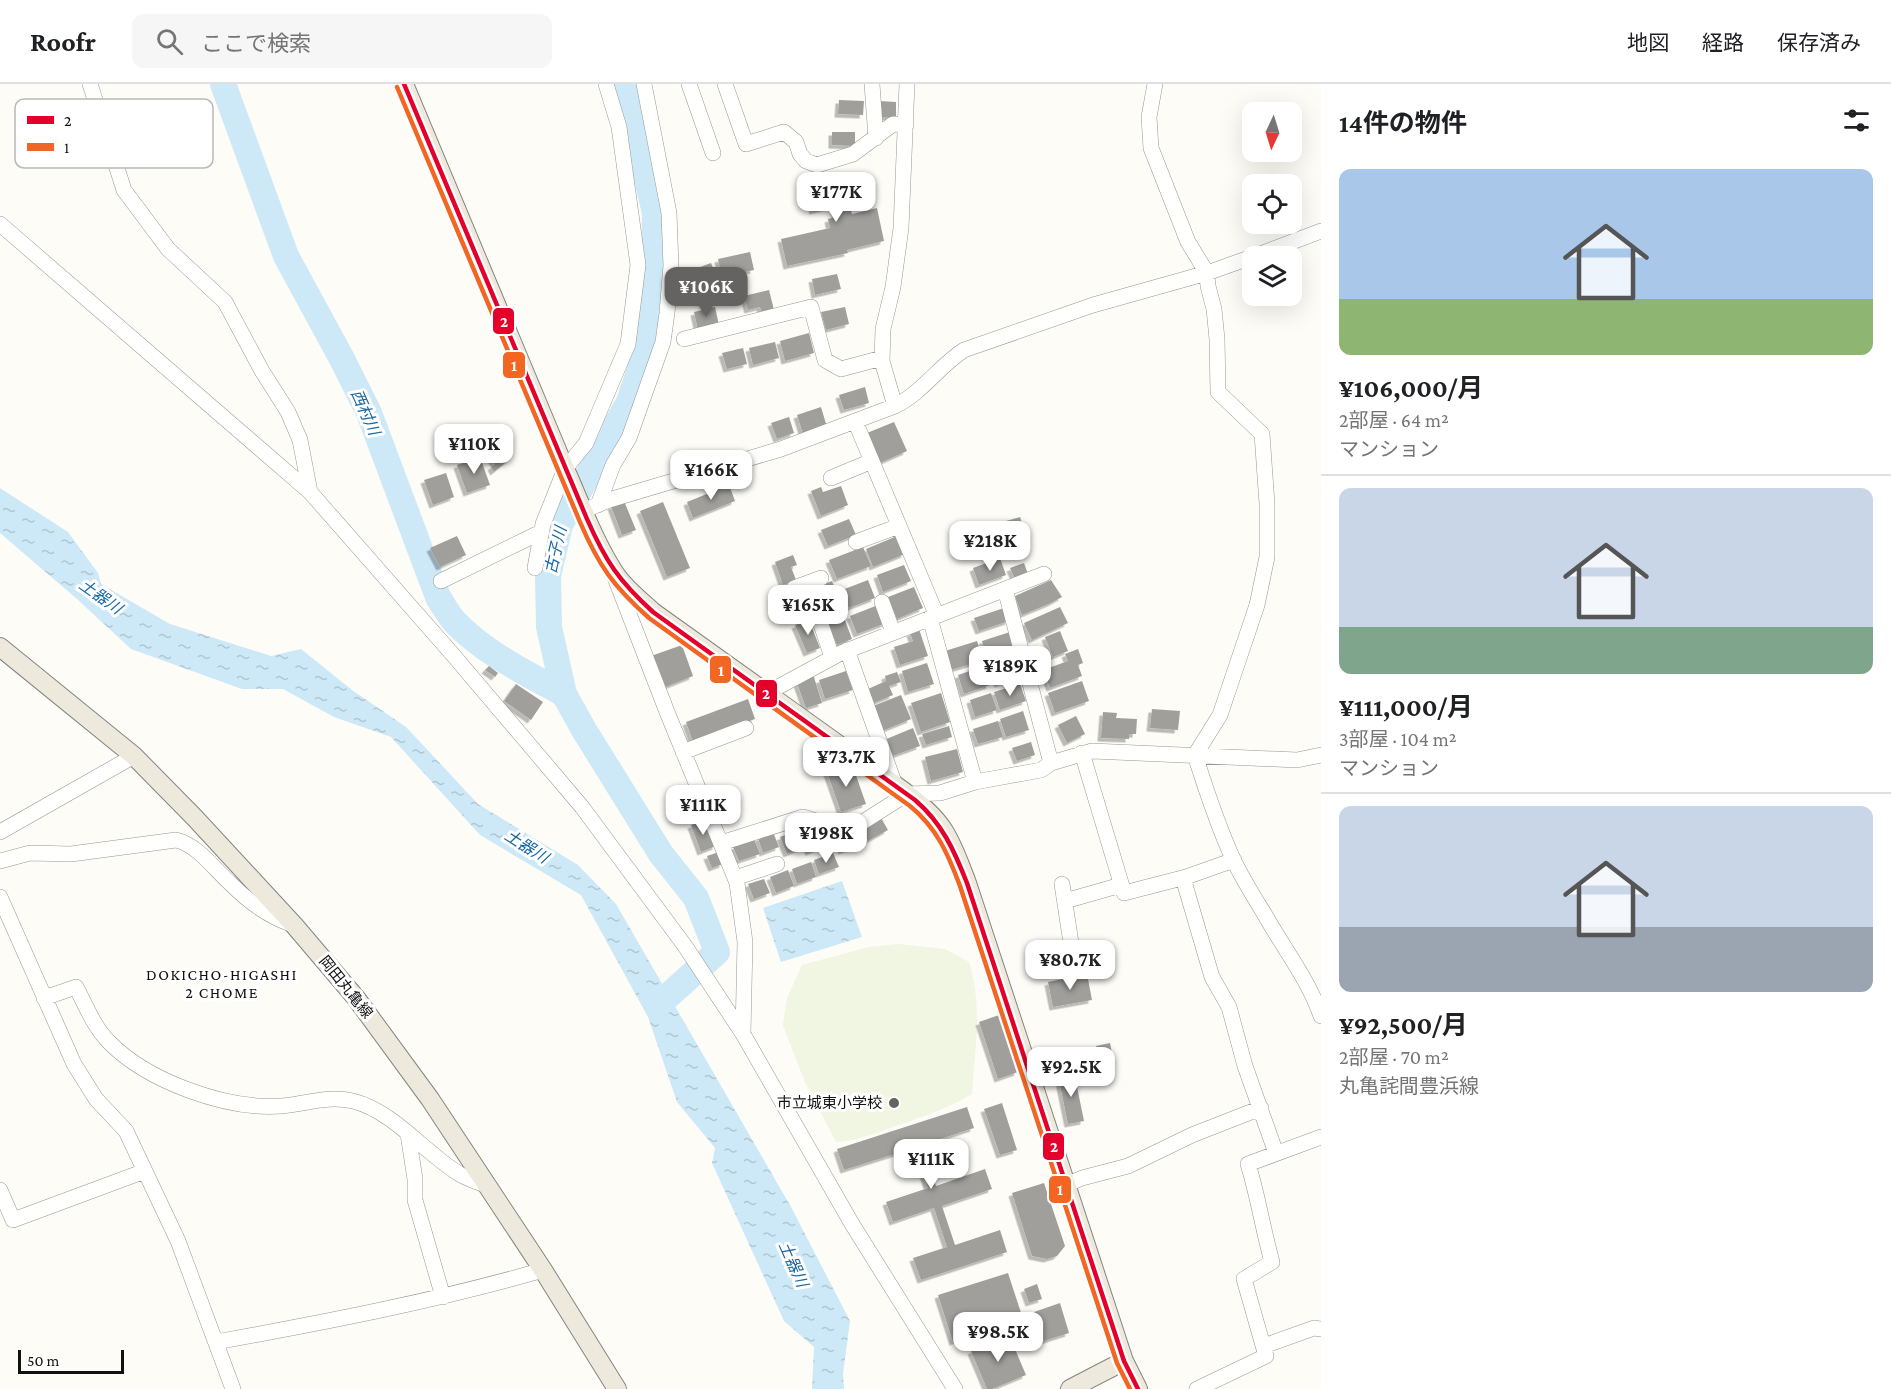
<!DOCTYPE html>
<html lang="ja">
<meta charset="utf-8">
<style>
:root{--surface:#fff;--page:#f6f6f6;--text:#202124;--muted:#757577;--line:#e0e0e0;--accent:#646362}
body{margin:0;font-family:"Crimson Pro","Noto Sans JP",serif;background:var(--page);color:var(--text);height:100vh;display:flex;flex-direction:column;font-size:22px;white-space:nowrap}
*{box-sizing:border-box;margin:0}
p{font-size:20px;color:var(--muted)}
.icon{flex:none;width:33px;height:33px;fill:none;stroke:currentColor;stroke-width:2;stroke-linecap:round;stroke-linejoin:round}
.map{position:relative;flex:1;overflow:hidden}
.details{display:flex;flex-direction:column;background:var(--surface);width:570px}
.details>*{flex:none}
.needle{width:39px;rotate:184deg}
.buttons{position:absolute;left:1242px;top:18px;display:grid;gap:12px}
.buttons a{display:grid;place-items:center;width:60px;height:60px;border-radius:12px;background:var(--surface);box-shadow:0 6px 24px #0002;font-size:30px}
.scale{position:absolute;left:18px;bottom:15px;width:106px;box-sizing:border-box;padding-left:6px;border:3px solid #111;border-top:0;font-size:16px;line-height:21px;white-space:nowrap;color:#111;-webkit-text-stroke:4px #fff;paint-order:stroke}
.price{position:absolute;translate:-50% -51px;padding:0 14px;border-radius:12px;background:#fff;color:#222;font-size:20px;line-height:39px;filter:drop-shadow(0 2px 3px #0008)}
.price::after{content:'';position:absolute;left:50%;top:36px;width:18px;height:14px;margin-left:-9px;background:inherit;clip-path:polygon(0 0,100% 0,50% 100%)}
.price.active{background:var(--accent);color:#fff}
ul{padding:0;list-style:none}
li{display:grid;align-content:center;gap:12px;height:318px;padding:0 18px}
li+li{border-top:2px solid var(--line)}
li span{display:grid;place-items:center;height:186px;border-radius:12px;color:#555}
li>.icon{margin-inline-start:auto}
span .icon{width:108px;height:108px;fill:#fffc;stroke-width:1}
li b{font-size:26px}
h2{display:flex;justify-content:space-between;align-items:center;height:72px;padding:0 18px;font-size:26px}
header{display:flex;align-items:center;gap:36px;box-sizing:border-box;height:84px;padding:0 30px;background:var(--surface);border-bottom:2px solid var(--line)}
header strong{font-size:28px}
nav{display:flex;gap:33px;margin-inline-start:auto;font-size:21px}
.search{width:420px;height:54px;background:var(--page);display:flex;align-items:center;gap:15px;box-sizing:border-box;padding:0 21px;border-radius:12px;color:var(--muted);font-size:22px}
main{display:flex;flex:1;min-height:0}
.map>svg:first-child{display:block}
.pitch{fill:#f0f6e1}
.water{fill:url(#water-ripples)}
.lines{fill:none;stroke-linecap:round;stroke-linejoin:round}
.river{stroke:#cde8f7;stroke-width:26}
.building{fill:#a19f9c;filter:url(#shadow)}
.minor-casing{stroke:#979795;stroke-width:16}
.major-casing{stroke:#858482;stroke-width:20}
.minor{stroke:#fffffe;stroke-width:15}
.major{stroke:#ede9dc;stroke-width:18}
.bus-1-casing{stroke:#fff;stroke-width:9}
.bus-2-casing{stroke:#fff;stroke-width:9}
.bus-1{stroke:#e4002b;stroke-width:4.5}
.bus-2{stroke:#f26522;stroke-width:4.5}
.poi-dot{fill:#646362;stroke:#fff;stroke-width:2}
.labels{text-anchor:middle;stroke-width:6;stroke-linejoin:round;paint-order:stroke}
.street-label{font-size:15px;fill:#111;stroke:#fff}
.poi-label{font-size:15px;fill:#111;stroke:#fff;text-anchor:end}
.water-label{font-size:16px;font-style:italic;fill:#1768a6;stroke:#fff}
.neighbourhood-label{font-size:16px;letter-spacing:1.5px;fill:#111;stroke:#fff}
.key{fill:#fff;stroke:#b8b8b8;stroke-width:1.5}
.key-label{font-size:16px;fill:#111}
.line-badge{stroke:#fff;stroke-width:2}
.badge-label{font-size:16px;text-anchor:middle;font-weight:bold;fill:#fff}
</style>
<header>
<strong>Roofr</strong>
<div class="search"><svg class="icon" aria-label="search" viewBox="0 0 24 24"><circle cx="10" cy="10" r="6"/><path d="M15 15l6 6"/></svg>ここで検索</div>
<nav><a>地図</a><a>経路</a><a>保存済み</a></nav>
</header>
<main>
<div class="map">
<svg width="1321" height="1305" viewBox="0 0 1321 1305">
<defs>
<pattern id="water-ripples" width="26" height="14" patternUnits="userSpaceOnUse" patternTransform="scale(1.5)"><rect width="26" height="14" fill="#cde8f7"/><path d="M2 4q2-2 4 0t4 0M15 11q2-2 4 0t4 0" fill="none" stroke="#afc6d3"/></pattern>
<filter id="shadow"><feDropShadow dx="-3.5" dy="3.5" stdDeviation="0" flood-color="#0004"/></filter>
</defs>
<rect width="100%" height="100%" fill="#fdfcf7"/>
<path class="pitch" d="M899 860 945 865 969 878C983 924 975 963 972 1010 949 1024 924 1032 899 1041 878 1048 858 1057 836 1058L804 996 783 941 787 914 802 881 869 863Z"/>
<path class="water" d="M0 404 68 448 98 489 101 500 170 540 271 572 301 565 352 606 406 643 478 720 578 781 616 820 791 1123 850 1237 843 1290 844 1305H812L814 1263 784 1237 712 1079 715 1064 677 1018 648 933 581 811 480 751 391 653 334 633 283 605H242L131 565 77 515 0 449Z
M842 797 862 853 781 878 763 824Z"/>
<g class="lines">
<path class="river" d="M223 0 286 172 342 275 369 329 438 513C443 521 448 530 454 537 484 569 526 589 564 610
M625 0 655 129 654 197 647 264 629 318 560 441 548 492 549 543 564 610 584 646 661 770 696 814 717 868 658 921"/>
</g>
<path class="building" d="M839 16 864 17 863 31 838 30Z
M879 17 896 18V33H878Z
M832 48H855V62L832 61Z
M861 90 866 115 849 119 852 130 877 124 884 157 847 166 848 169 787 182 781 155 830 144 828 135 836 133 833 122 813 127 807 101Z
M750 168 754 186 722 193 718 175Z
M711 179 718 196 699 204 692 186Z
M837 190 841 205 815 211 812 195Z
M769 206 774 226 762 229 760 223 748 226 744 212Z
M715 223 719 241 698 246 694 228Z
M845 223 849 240 826 246 821 228Z
M809 249 814 269 785 277 780 257Z
M775 258 779 274 753 281 749 264Z
M743 264 747 280 727 285 722 269Z
M865 303 869 319 844 326 839 311Z
M821 323 827 343 803 350 797 331Z
M789 333 794 349 777 355 771 339Z
M894 338 907 367 880 379 867 349Z
M502 364 510 375 494 388 491 383 495 380 490 374Z
M480 373 490 401 467 409 457 381Z
M446 389 454 413 433 421 424 396Z
M729 401 735 417 693 434 687 418Z
M841 402 848 421 821 432 811 407 821 403 823 408Z
M624 417 636 446 622 451 611 422Z
M663 418 690 484 667 493 640 427Z
M1020 433 1024 445 1017 447 1019 453 1001 459 995 443 1000 441 999 439Z
M849 435 856 451 828 462 821 446Z
M457 452 466 471 440 483 430 464Z
M897 452 905 470 873 483 866 465Z
M863 463 871 482 837 495 829 476Z
M793 471 797 481 791 483 796 496 783 501 775 478Z
M1000 474 1006 491 979 501 973 484Z
M1024 479 1028 490 1015 495 1010 484Z
M904 481 911 497 883 508 877 491Z
M868 496 875 514 849 524 842 506Z
M1051 496 1062 513 1051 519 1022 531 1015 512Z
M832 497 841 520 826 526 817 503Z
M914 503 923 524 897 535 888 513Z
M803 508 812 530 797 535 788 514Z
M878 521 886 539 857 550 850 532Z
M1060 523 1068 539 1032 556 1024 539Z
M1004 524 1009 537 979 547 974 534Z
M843 531 852 555 837 561 827 538Z
M809 536 820 564 807 569 795 541Z
M919 545 928 572 900 581 894 563 913 557 910 549Z
M1060 547 1068 567 1053 573 1045 553Z
M1010 548 1015 565 987 574 982 557Z
M977 557 983 576 951 586 945 567Z
M682 561 693 592 663 604 651 572Z
M1078 565 1083 579 1078 581 1082 592 1050 604 1043 586 1068 577 1065 570Z
M1016 575 1022 592 998 600 992 582Z
M927 579 934 600 908 608 902 587Z
M489 582 498 589 495 593 485 586Z
M984 582 990 601 964 610 958 591Z
M846 587 853 606 825 615 819 596Z
M897 588 901 598 889 602 893 611 874 619 868 605 886 597 885 592Z
M813 590 822 619 806 624 796 596Z
M1082 597 1089 617 1055 629 1048 609Z
M516 600 543 618 531 636 504 617Z
M1020 600 1026 617 1000 626 994 608Z
M941 609 950 638 921 648 911 619Z
M991 609 997 626 975 633 970 616Z
M901 611 911 635 882 647 873 622Z
M748 615 755 635 693 658 686 638Z
M1152 625 1180 627 1178 646 1150 644Z
M1023 627 1029 646 1006 653 1000 635Z
M1103 628 1117 629 1116 634 1137 635 1136 650H1129V655L1101 654Z
M1076 632 1085 650 1067 659 1058 641Z
M998 637 1003 653 978 660 973 645Z
M949 642 952 653 926 661 922 650Z
M913 644 920 662 890 673 884 656Z
M1031 658 1035 671 1017 677 1012 664Z
M957 665 963 688 931 697 925 673Z
M852 680 866 720 841 728 827 688Z
M880 732 888 746 868 757 860 743Z
M706 736 716 762 701 768 691 741Z
M821 744 827 761 809 768 803 751Z
M798 746 804 763 787 770 780 753Z
M851 747 857 762 842 767 836 752Z
M773 748 779 763 763 769 758 754Z
M754 755 760 770 739 777 733 763Z
M719 768 723 780 712 784 707 772Z
M833 769 839 783 819 790 814 776Z
M811 778 816 793 797 800 792 785Z
M788 786 794 802 776 809 770 793Z
M764 795 770 809 754 815 748 800Z
M1087 890 1092 916 1053 923 1048 898Z
M999 931 1018 988 998 995 979 938Z
M1110 959 1112 969 1098 971 1096 962Z
M1074 988 1084 1037 1068 1040 1058 991Z
M1002 1019 1017 1066 1000 1071 984 1025Z
M967 1023 974 1044 922 1061 936 1102 985 1085 992 1105 942 1122 955 1161 1000 1146 1007 1168 921 1196 913 1174 947 1163 934 1124 893 1138 886 1118 928 1104 914 1064 844 1086 837 1065Z
M1044 1099 1065 1162 1057 1172 1047 1175 1032 1172 1012 1109Z
M1008 1189 1023 1235 953 1258 938 1211Z
M1037 1200 1042 1215 1029 1219 1024 1205Z
M1060 1219 1069 1249 1044 1257 1034 1228Z
M1009 1251 1026 1291 992 1305H987L971 1267Z"/>
<g class="lines">
<g class="minor-casing">
<path id="minor" d="M90 0 124 106 168 165 225 218 262 287 288 328 300 356 310 408
M689 0 713 69
M725 0 746 60 784 48 796 58 800 70 806 77 817 81 853 70 893 40 906 41
M872 0 876 54
M1155 0 1149 33 1151 64 1188 158 1207 189 1208 202 1214 225 1217 255 1218 308 1262 350 1267 420V473L1257 521 1220 631 1195 671C1206 706 1218 742 1233 775 1242 794 1254 813 1265 831 1284 865 1308 895 1321 932
M0 140 310 408 454 572 582 723 685 862 743 950 852 1140 955 1305
M1255 172 1321 147
M684 255 811 223 825 276 841 285 882 274
M895 322 882 277 883 245 893 203 901 144 907 0
M855 337 937 532
M831 394 872 377
M598 421 613 381 629 354 663 258 667 229 671 182 669 129 644 0
M583 427 609 416 781 365 895 322C922 309 939 282 964 266L1093 221 1207 189 1252 173
M856 458 899 442
M535 484 543 440 565 385 586 359 628 260 638 181 619 43 606 0
M614 491 667 628 737 799 745 858 743 950
M441 497 541 448
M807 499 832 573
M794 504 821 494
M1005 505 1051 679
M882 518 893 548
M930 534 975 698
M847 566 895 701
M767 609 841 569 1044 490
M683 668 746 644
M1082 669 1124 809 1186 793 1234 776
M0 748 134 672
M721 759 803 733 841 745 858 741 907 710 940 709 975 698 1041 686 1051 679 1092 667 1297 676 1321 671
M0 777 30 769 71 770 176 756C198 761 214 785 231 800 248 817 271 834 294 841
M735 794 777 780
M1183 794 1212 893 1229 923 1245 982 1276 1069
M1062 800 1071 859
M0 813 74 980 96 1015 126 1047 178 1157 233 1305
M1065 817 1121 801
M44 914 76 903C86 922 94 943 109 958 147 997 226 1026 281 1022 306 1020 327 1011 353 1017 393 1027 424 1068 458 1089 467 1095 478 1098 487 1102
M408 1050 415 1095V1116L443 1213
M1066 1101 1082 1094 1128 1082 1192 1051 1261 1024
M0 1106 13 1136 145 1087
M216 1258C326 1238 435 1217 543 1186
M1264 1262 1314 1244 1321 1245
M1197 1305 1266 1272 1244 1195 1272 1178C1263 1146 1258 1112 1248 1080L1321 1053"/>
</g>
<g class="major-casing">
<path id="major" d="M404 0 565 385C580 418 592 453 611 483 621 501 638 514 653 528L895 701C912 713 933 729 944 747 954 763 960 781 967 799L1124 1277 1138 1305
M0 563 134 672 195 734 294 841 356 914 430 1015 543 1186 617 1305
M1070 1305 1124 1277"/>
</g>
<use href="#minor" class="minor"/>
<use href="#major" class="major"/>
<g class="bus-1-casing">
<path id="bus-1" d="M404 0 587 435C606 478 619 497 653 528L915 716C942 739 954 766 967 799L1124 1277 1138 1305"/>
</g>
<g class="bus-2-casing">
<path id="bus-2" d="M397 3 580 438C599 482 613 502 649 534L910 722C937 744 948 770 960 802L1117 1279 1130 1305"/>
</g>
<use href="#bus-1" class="bus-1"/>
<use href="#bus-2" class="bus-2"/>
</g>
<circle class="poi-dot" cx="894" cy="1019" r="6"/>
<g class="labels">
<g class="street-label">
<text transform="translate(346 903) rotate(51)" y="5">岡田丸亀線</text>
</g>
<g class="poi-label">
<text x="882" y="1024">市立城東小学校</text>
</g>
<g class="water-label">
<text transform="translate(366 328) rotate(66)" y="6">西村川</text>
<text transform="translate(555 466) rotate(-77)" y="6">古子川</text>
<text transform="translate(101 512) rotate(35)" y="6">土器川</text>
<text transform="translate(527 762) rotate(32)" y="6">土器川</text>
<text transform="translate(794 1180) rotate(66)" y="6">土器川</text>
</g>
<g class="neighbourhood-label">
<text x="222" y="896">DOKICHO-HIGASHI<tspan x="222" dy="18">2 CHOME</tspan></text>
</g>
</g>
<rect x="15" y="15" width="198" height="69" rx="9" class="key"/>
<rect x="27" y="32" width="27" height="8" fill="#e4002b"/>
<rect x="27" y="59" width="27" height="8" fill="#f26522"/>
<g class="key-label">
<text x="64" y="42">2</text>
<text x="64" y="69">1</text>
</g>
<g class="line-badge">
<rect x="492" y="223" width="23" height="28" rx="6" fill="#e4002b"/>
<rect x="502" y="267" width="24" height="28" rx="6" fill="#f26522"/>
<rect x="709" y="571" width="23" height="29" rx="6" fill="#f26522"/>
<rect x="755" y="595" width="23" height="29" rx="6" fill="#e4002b"/>
<rect x="1042" y="1048" width="23" height="29" rx="6" fill="#e4002b"/>
<rect x="1048" y="1091" width="24" height="29" rx="6" fill="#f26522"/>
</g>
<g class="badge-label">
<text x="504" y="243">2</text>
<text x="514" y="287">1</text>
<text x="721" y="592">1</text>
<text x="766" y="615">2</text>
<text x="1054" y="1068">2</text>
<text x="1060" y="1111">1</text>
</g>
</svg>
<div class="buttons">
<a><svg class="needle" viewBox="-14 -14 28 28"><path d="M0-13l5 13h-10z" fill="#e53935"/><path d="M0 13l5-13h-10z" fill="#757577"/></svg></a>
<a><svg class="icon" aria-label="locate" viewBox="0 0 24 24"><circle cx="12" cy="12" r="6"/><path d="M12 2v4M12 18v4M2 12h4M18 12h4"/></svg></a>
<a><svg class="icon" aria-label="layers" viewBox="0 0 24 24"><path d="M12 4l9 5-9 5-9-5zM3 14l9 5 9-5"/></svg></a>
</div>
<div class="scale">50 m</div>
<b class="price" style="left:836px;top:139px">¥177K</b>
<b class="price active" style="left:706px;top:234px">¥106K</b>
<b class="price" style="left:474px;top:391px">¥110K</b>
<b class="price" style="left:711px;top:417px">¥166K</b>
<b class="price" style="left:990px;top:488px">¥218K</b>
<b class="price" style="left:808px;top:552px">¥165K</b>
<b class="price" style="left:1010px;top:613px">¥189K</b>
<b class="price" style="left:846px;top:704px">¥73.7K</b>
<b class="price" style="left:703px;top:752px">¥111K</b>
<b class="price" style="left:826px;top:780px">¥198K</b>
<b class="price" style="left:1070px;top:907px">¥80.7K</b>
<b class="price" style="left:1071px;top:1014px">¥92.5K</b>
<b class="price" style="left:931px;top:1106px">¥111K</b>
<b class="price" style="left:998px;top:1279px">¥98.5K</b>
</div>
<section class="details">
<h2>14件の物件<svg class="icon" aria-label="filters" viewBox="0 0 24 24"><path d="M4 7h16M4 17h16"/><circle cx="9" cy="7" r="2"/><circle cx="15" cy="17" r="2"/></svg></h2>
<ul>
<li><span style="background:linear-gradient(#a9c7e8 70%,#8fb573 0)"><svg class="icon" aria-label="home" viewBox="0 0 24 24"><path d="M3 11l9-7 9 7M6 9v11h12V9"/></svg></span><div><b>¥106,000/月</b><p>2部屋 · 64 m²</p><p>マンション</p></div></li>
<li><span style="background:linear-gradient(#c9d6e8 75%,#7fa58c 0)"><svg class="icon" aria-label="home" viewBox="0 0 24 24"><path d="M3 11l9-7 9 7M6 9v11h12V9"/></svg></span><div><b>¥111,000/月</b><p>3部屋 · 104 m²</p><p>マンション</p></div></li>
<li><span style="background:linear-gradient(#c9d6e8 65%,#9aa5b1 0)"><svg class="icon" aria-label="home" viewBox="0 0 24 24"><path d="M3 11l9-7 9 7M6 9v11h12V9"/></svg></span><div><b>¥92,500/月</b><p>2部屋 · 70 m²</p><p>丸亀詫間豊浜線</p></div></li>
</ul>
</section>
</main>
